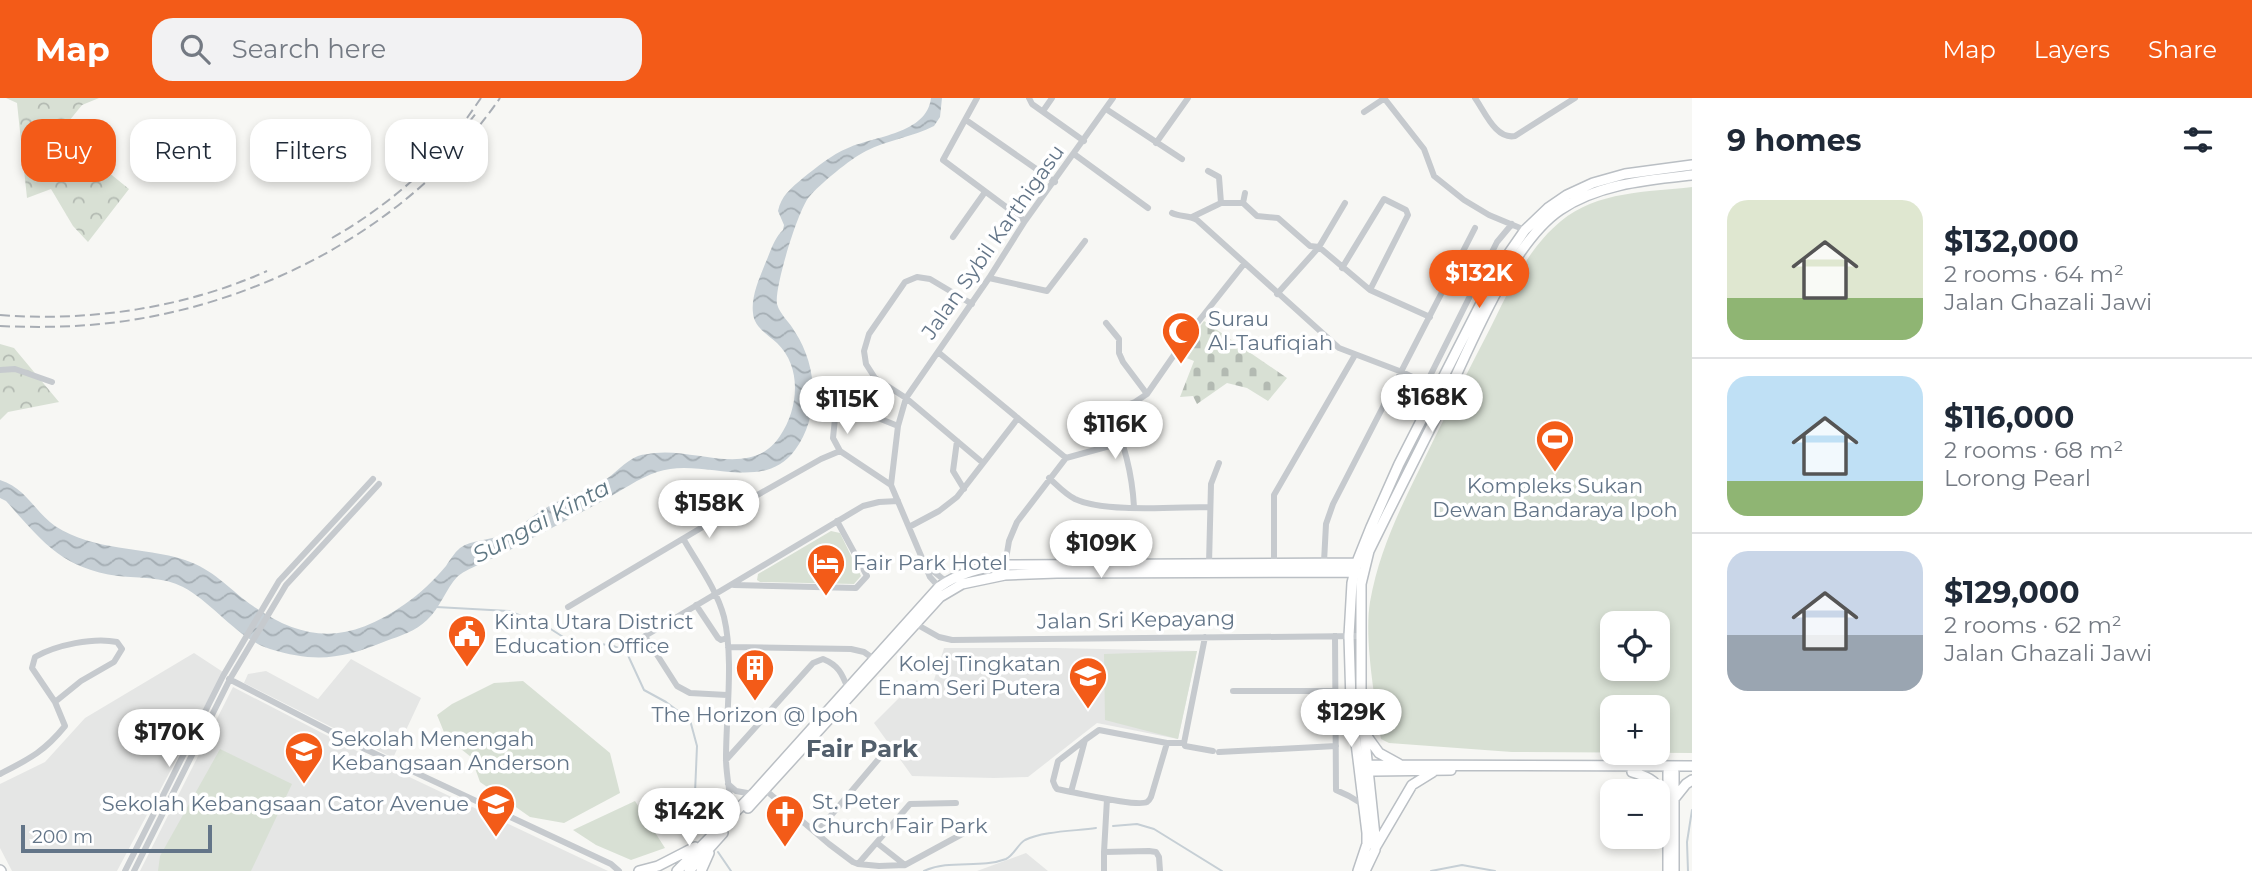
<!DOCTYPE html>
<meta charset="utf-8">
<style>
:root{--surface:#fff;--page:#f2f2f3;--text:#1f2937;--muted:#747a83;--line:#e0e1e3;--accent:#f35b18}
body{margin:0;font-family:Montserrat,sans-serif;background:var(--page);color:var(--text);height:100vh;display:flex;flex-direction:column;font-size:26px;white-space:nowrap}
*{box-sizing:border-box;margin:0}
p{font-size:23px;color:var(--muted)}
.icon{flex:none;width:38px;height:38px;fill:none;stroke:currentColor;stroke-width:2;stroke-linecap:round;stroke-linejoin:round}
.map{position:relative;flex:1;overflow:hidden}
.details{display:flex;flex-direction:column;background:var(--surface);width:560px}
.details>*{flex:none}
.hud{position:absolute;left:21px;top:21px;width:665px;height:63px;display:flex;gap:14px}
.buttons{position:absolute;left:1600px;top:513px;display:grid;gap:14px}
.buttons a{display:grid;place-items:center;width:70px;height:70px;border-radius:14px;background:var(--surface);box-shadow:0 4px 10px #0003;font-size:35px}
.scale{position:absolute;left:21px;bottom:18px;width:191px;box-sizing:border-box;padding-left:7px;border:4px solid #637588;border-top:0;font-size:19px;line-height:24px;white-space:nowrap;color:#637588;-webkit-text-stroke:5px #fff;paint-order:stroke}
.price{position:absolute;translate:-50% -60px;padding:0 16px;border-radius:24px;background:#fff;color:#222;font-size:23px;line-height:46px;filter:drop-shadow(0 2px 4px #0008)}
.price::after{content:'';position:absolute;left:50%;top:42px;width:21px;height:16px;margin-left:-10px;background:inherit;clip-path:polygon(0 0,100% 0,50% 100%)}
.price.on{background:var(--accent);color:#fff}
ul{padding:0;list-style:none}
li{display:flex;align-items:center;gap:21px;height:175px;padding:0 35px}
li+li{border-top:2px solid var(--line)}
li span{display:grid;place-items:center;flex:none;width:196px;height:140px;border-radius:21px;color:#555}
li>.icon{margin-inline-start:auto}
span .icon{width:84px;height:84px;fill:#fffc;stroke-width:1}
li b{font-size:30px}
h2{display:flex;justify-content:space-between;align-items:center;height:84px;padding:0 35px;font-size:30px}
.chip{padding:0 24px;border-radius:21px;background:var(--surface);box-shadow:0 4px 10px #0003;font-size:24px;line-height:63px}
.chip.on{background:var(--accent);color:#fff}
header{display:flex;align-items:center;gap:42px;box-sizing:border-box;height:98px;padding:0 35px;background:var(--accent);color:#fff}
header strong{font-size:33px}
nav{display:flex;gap:38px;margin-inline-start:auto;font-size:24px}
.search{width:490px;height:63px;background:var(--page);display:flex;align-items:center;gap:18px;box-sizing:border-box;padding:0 24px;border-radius:21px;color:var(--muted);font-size:26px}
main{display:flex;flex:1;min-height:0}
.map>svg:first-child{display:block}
.built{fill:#e5e6e5}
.forest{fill:url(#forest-crowns)}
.cemetery{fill:url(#cemetery-stones)}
.green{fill:#d8e0d4;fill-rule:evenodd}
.water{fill:url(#water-waves)}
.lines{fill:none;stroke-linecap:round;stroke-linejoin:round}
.stream{stroke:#c6cfd5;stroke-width:2}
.secondary-casing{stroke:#babfc4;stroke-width:12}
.street{stroke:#c6cace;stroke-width:6}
.secondary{stroke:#fff;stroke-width:9}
.rail{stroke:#a8adb4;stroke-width:2;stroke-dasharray:10 5;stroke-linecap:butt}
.labels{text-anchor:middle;stroke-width:7;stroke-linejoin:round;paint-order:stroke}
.street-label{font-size:21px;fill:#637588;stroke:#fff}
.poi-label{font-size:21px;fill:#637588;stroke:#fff;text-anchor:start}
.water-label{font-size:23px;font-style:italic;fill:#5f7783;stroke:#fff}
.quarter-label{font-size:24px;font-weight:bold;fill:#525f6c;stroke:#fff}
</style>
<header>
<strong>Map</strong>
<div class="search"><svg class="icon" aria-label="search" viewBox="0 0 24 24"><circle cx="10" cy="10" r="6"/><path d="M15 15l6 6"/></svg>Search here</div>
<nav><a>Map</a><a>Layers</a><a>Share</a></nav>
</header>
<main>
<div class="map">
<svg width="1692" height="773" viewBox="0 0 1692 773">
<defs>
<pattern id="forest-crowns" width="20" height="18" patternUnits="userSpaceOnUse" patternTransform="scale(1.75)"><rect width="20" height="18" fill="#d8e0d4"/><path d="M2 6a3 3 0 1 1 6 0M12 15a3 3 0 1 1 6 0" fill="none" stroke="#b3bab2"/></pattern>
<pattern id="cemetery-stones" width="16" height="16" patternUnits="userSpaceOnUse" patternTransform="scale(1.75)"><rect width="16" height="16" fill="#d8e0d4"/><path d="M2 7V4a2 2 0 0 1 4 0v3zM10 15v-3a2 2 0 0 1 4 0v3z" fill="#b3bab2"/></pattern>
<pattern id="water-waves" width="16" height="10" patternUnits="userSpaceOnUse" patternTransform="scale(1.75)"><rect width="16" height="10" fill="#c6cfd5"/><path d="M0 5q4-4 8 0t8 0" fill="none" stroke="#a4adb3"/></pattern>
</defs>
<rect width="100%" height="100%" fill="#f7f7f4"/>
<path class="built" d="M944 550H1055L1197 553 1178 641 1097 625 1028 679 994 680 912 678 874 625 917 582 929 598Z
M194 555 223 574 117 773H12L0 750V686L45 664 85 620Z
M351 561 421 600 393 660 244 585 248 576 266 573 318 601Z
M233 589 384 667 608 773H140Z
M1026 755 1048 773H977Z"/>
<path class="forest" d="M6 0H99L82 7 65 28 70 43 129 91 88 144 73 128 51 91 27 100 17 5Z
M0 246 14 250 59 304 8 314 0 322Z"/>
<path class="cemetery" d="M1204 223 1287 280 1268 303 1247 290 1227 285 1197 306 1193 298 1180 299 1194 263 1179 257Z"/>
<path class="green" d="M1692 89V655L1512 654 1389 645 1381 641C1375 602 1364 541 1370 504 1379 454 1398 415 1420 370 1439 330 1459 291 1479 252 1503 208 1521 156 1561 123 1597 93 1648 94 1692 89ZM1612 525H1657V570H1612ZM1612 609H1657V654H1612Z
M831 433 840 435 861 478 854 486 760 484 757 482 758 476Z
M1197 553 1178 641 1105 622 1104 556Z
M523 583 610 655 620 695 564 725 530 719 480 684 471 659 446 639 437 617 452 606 494 585Z
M220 651 292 686 251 773H158L160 758Z
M635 703 665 750 631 762 596 747 573 732Z"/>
<path class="water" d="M931 0H942L940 19 934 28C913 39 887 42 866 53 850 61 820 86 809 99 798 112 774 190 777 206 780 217 790 224 795 234 818 269 820 318 795 352 762 397 701 358 657 374 639 380 621 393 604 402 571 420 538 437 504 455 494 460 464 472 457 479 446 491 440 510 427 522 416 533 400 538 386 543 342 561 316 565 270 551 238 541 212 504 183 489 164 479 140 480 118 478 61 470 42 443 6 403L0 400V382C27 391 34 413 55 428 95 454 142 448 185 462 214 472 227 489 250 506 306 546 349 545 405 506 420 496 434 482 446 468 450 462 454 455 460 450 471 442 490 442 503 437 520 430 534 416 551 407 567 398 586 394 602 384 614 377 625 363 638 358 643 356 650 356 655 355 696 350 752 381 780 338 799 310 802 269 777 245 767 236 754 229 753 215 751 199 759 181 765 166 770 155 774 140 783 132L784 127 778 113C781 98 791 90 803 80 817 69 831 57 848 50 874 38 927 36 931 0Z"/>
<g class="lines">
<path class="stream" d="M436 509 509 513 546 528 571 544 611 547 626 553 644 592 666 604 690 622 697 648 695 695 699 715 705 727
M1113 728 1137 726 1154 731 1222 773
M718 754 731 773
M924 773C950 761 980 771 1006 761 1014 757 1018 746 1025 742 1043 733 1076 733 1096 730
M1431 773 1462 767 1495 773
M1688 773 1687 744 1692 712"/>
<g class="secondary-casing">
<path id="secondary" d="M1366 637 1379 655 1399 666
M1368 667 1692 668
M1374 673 1451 672
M1632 674C1653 680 1656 684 1667 702
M1668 674V773
M1674 701 1686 686 1692 682
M748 710 940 499 962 486 1005 477 1057 475 1357 474
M1375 750 1412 687 1433 674
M0 772 1 773
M639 773 658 768 695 749
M677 773 753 696 939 489C959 475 981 469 1005 467L1359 465
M689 773 723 735
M701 773 709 755
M1358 773 1367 746V735L1351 604 1349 538 1352 485 1357 464 1371 429 1399 366 1500 168 1525 132 1548 110 1567 97 1593 85 1625 76 1692 67
M1365 773 1375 752V738L1361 605V486L1369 453C1394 402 1420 351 1445 301 1471 247 1511 145 1560 112 1598 86 1647 82 1692 77
M1674 773V674"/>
</g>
<path class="street" d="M977 0 943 62 1025 123
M1029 0 1032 6 1084 43
M1384 0 1424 51 1434 78 1464 102 1489 117 1525 132
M1475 0C1485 14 1496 42 1515 38L1575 0
M1106 11 1182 61
M1043 13 1052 0
M1364 14 1385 0
M966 22 1055 84
M1156 45 1188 0
M1074 56 1148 110
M1208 73 1219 79 1221 105
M1245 95 1243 105 1257 118 1278 120 1310 148 1319 149 1370 192 1430 219
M1172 115C1180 119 1189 117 1197 122L1339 250 1402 274 1437 291
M1192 119 1221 105H1243
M953 139 985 94
M1342 170 1384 101 1406 112 1408 117 1370 192
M989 180 1047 193 1085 143
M1277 196 1319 149 1345 105
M972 206 930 181 917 179 905 184 869 236 864 253 866 266 875 280 906 300 983 365
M1106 225 1119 241V255L1123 264 1147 296
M938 254 1066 360
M0 272 15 271 52 284
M1426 286 1497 144 1512 126
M957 343 953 373 964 391
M1049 380C1057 387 1065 396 1075 401 1105 415 1175 409 1210 409
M891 387 840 353 833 340 836 311 841 305 898 328
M1134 409C1132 373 1124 347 1111 313L1135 304 1147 296 1190 234 1244 166
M909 429 939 413 957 399 1018 320
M684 442C698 466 717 492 724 519 734 561 726 616 726 660 726 681 732 699 731 719
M1324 464 1326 426 1333 406 1475 130
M1209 466 1211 386 1219 365
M1274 466V397L1355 257
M1005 467 1009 443 1017 424 1066 360 1157 335
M928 469 943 481 949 482
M734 487 856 490 867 478 837 423
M939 489 930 479 891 387 898 328 906 300 989 180 1025 123 1113 0
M696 507 718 540 721 542 727 540
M568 509 738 408 821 361 840 353
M916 526 939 539 952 542 1360 538
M1335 538 1336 692 1349 698 1364 707
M1205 539 1184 645 1185 648 1213 653
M728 549 851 551 864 554 874 561
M229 581 365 651 611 766 619 773
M1233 593H1336
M727 597 690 595 677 588 645 538 863 408 879 404 898 403
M1167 645 1151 699C1150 701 1149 703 1147 704 1138 709 1083 696 1071 694L1085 642 1099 632 1167 645H1184
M1219 654 1336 648
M726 662 813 565 823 561C838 567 842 575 848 591
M0 676C29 661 44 654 65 628L55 604 32 570 35 559C56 547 94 539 117 544L122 551 114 564 81 583 55 604
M728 686 736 693 753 696
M763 690 829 746 853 764 858 766 910 706 956 705
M1071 694 1057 691 1055 688 1053 683 1058 663 1085 642
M817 734 882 657
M877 745 905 767
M1104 754 1107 701
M858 766 879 768 905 767 964 735 973 725
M125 773 223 578 279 483 373 381
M134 773 230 581 286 487 379 386
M1104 773V754L1149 753 1156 754 1159 759 1160 773"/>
<use href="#secondary" class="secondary"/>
<path class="rail" d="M467 20 481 0
M332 140C388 108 437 65 477 14
M0 217C89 224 185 210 267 173
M0 228C46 230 92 229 138 221 280 197 417 120 500 0"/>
</g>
<defs>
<g id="mosque-pin" transform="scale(2.0125)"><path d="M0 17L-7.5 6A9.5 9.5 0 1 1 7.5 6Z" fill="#f35b18" stroke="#fff"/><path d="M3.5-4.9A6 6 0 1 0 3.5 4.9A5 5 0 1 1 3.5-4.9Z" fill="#fff"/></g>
<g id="stadium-pin" transform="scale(2.0125)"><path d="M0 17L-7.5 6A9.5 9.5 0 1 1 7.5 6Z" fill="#f35b18" stroke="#fff"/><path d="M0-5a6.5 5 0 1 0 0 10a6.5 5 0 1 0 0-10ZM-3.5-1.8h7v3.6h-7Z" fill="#fff"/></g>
<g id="hotel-pin" transform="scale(2.0125)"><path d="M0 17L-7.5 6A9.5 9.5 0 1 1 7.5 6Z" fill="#f35b18" stroke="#fff"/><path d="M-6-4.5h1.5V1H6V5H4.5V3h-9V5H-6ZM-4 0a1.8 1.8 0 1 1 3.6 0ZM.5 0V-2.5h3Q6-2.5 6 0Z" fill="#fff"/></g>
<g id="civic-pin" transform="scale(2.0125)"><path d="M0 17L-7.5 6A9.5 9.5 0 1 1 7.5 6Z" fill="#f35b18" stroke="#fff"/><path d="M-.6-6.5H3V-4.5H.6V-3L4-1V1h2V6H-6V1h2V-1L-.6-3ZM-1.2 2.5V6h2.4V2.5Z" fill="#fff"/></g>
<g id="building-pin" transform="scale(2.0125)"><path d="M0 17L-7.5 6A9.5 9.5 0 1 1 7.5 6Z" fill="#f35b18" stroke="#fff"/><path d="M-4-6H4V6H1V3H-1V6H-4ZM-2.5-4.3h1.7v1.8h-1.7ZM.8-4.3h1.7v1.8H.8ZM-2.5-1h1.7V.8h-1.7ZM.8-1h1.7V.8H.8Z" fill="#fff"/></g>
<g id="school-pin" transform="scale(2.0125)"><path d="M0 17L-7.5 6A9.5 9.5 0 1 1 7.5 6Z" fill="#f35b18" stroke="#fff"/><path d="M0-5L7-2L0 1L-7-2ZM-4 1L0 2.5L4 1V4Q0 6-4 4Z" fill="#fff"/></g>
<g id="church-pin" transform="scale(2.0125)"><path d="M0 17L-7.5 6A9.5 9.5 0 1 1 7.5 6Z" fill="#f35b18" stroke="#fff"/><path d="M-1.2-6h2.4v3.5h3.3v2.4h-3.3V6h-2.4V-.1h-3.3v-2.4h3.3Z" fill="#fff"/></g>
</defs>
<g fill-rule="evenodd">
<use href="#mosque-pin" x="1181" y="233"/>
<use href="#stadium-pin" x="1555" y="341"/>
<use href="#hotel-pin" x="826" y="465"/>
<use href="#civic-pin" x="467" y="536"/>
<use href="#building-pin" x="755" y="570"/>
<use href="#school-pin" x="1088" y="578"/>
<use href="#school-pin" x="304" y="653"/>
<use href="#school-pin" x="496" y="706"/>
<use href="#church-pin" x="785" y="716"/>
</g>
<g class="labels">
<g class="street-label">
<text transform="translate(993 144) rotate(-55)" y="7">Jalan Sybil Karthigasu</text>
<text transform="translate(1136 522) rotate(-1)" y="7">Jalan Sri Kepayang</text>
</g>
<g class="poi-label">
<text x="1208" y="228">Surau<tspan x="1208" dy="24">Al-Taufiqiah</tspan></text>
<text x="1555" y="395" text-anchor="middle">Kompleks Sukan<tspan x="1555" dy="24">Dewan Bandaraya Ipoh</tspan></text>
<text x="853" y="472">Fair Park Hotel</text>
<text x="494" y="531">Kinta Utara District<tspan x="494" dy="24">Education Office</tspan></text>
<text x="1061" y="573" text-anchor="end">Kolej Tingkatan<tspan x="1061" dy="24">Enam Seri Putera</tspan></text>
<text x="755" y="624" text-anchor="middle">The Horizon @ Ipoh</text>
<text x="331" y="648">Sekolah Menengah<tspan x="331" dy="24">Kebangsaan Anderson</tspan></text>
<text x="812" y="711">St. Peter<tspan x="812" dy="24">Church Fair Park</tspan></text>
<text x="469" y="713" text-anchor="end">Sekolah Kebangsaan Cator Avenue</text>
</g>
<g class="water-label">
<text transform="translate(541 423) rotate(-28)" y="8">Sungai Kinta</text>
</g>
<g class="quarter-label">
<text x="862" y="659">Fair Park</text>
</g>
</g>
</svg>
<div class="buttons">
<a><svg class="icon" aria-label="locate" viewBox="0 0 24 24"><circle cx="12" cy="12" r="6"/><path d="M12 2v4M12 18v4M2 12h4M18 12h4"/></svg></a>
<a>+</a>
<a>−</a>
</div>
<div class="scale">200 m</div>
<b class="price on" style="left:1479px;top:212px">$132K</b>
<b class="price" style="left:1432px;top:336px">$168K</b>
<b class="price" style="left:847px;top:338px">$115K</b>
<b class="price" style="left:1115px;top:363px">$116K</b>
<b class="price" style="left:709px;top:442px">$158K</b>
<b class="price" style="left:1101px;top:482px">$109K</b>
<b class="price" style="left:1351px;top:651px">$129K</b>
<b class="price" style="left:169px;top:671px">$170K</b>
<b class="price" style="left:689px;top:750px">$142K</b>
<div class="hud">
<a class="chip on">Buy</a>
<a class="chip">Rent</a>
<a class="chip">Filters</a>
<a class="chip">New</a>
</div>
</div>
<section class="details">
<h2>9 homes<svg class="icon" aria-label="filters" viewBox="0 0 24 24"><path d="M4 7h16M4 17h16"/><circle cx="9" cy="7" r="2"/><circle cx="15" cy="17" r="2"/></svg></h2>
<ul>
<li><span style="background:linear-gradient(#dfe7d0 70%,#8fb573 0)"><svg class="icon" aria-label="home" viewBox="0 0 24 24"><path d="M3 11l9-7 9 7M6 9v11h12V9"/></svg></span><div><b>$132,000</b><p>2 rooms · 64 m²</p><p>Jalan Ghazali Jawi</p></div></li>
<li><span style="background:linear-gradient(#bfe0f5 75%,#8fb573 0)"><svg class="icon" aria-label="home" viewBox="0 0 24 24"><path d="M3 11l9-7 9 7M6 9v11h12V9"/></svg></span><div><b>$116,000</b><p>2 rooms · 68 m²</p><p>Lorong Pearl</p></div></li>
<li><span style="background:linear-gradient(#c9d6e8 60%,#9aa5b1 0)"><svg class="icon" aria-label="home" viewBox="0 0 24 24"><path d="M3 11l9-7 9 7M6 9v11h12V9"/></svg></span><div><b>$129,000</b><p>2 rooms · 62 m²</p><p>Jalan Ghazali Jawi</p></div></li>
</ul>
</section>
</main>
